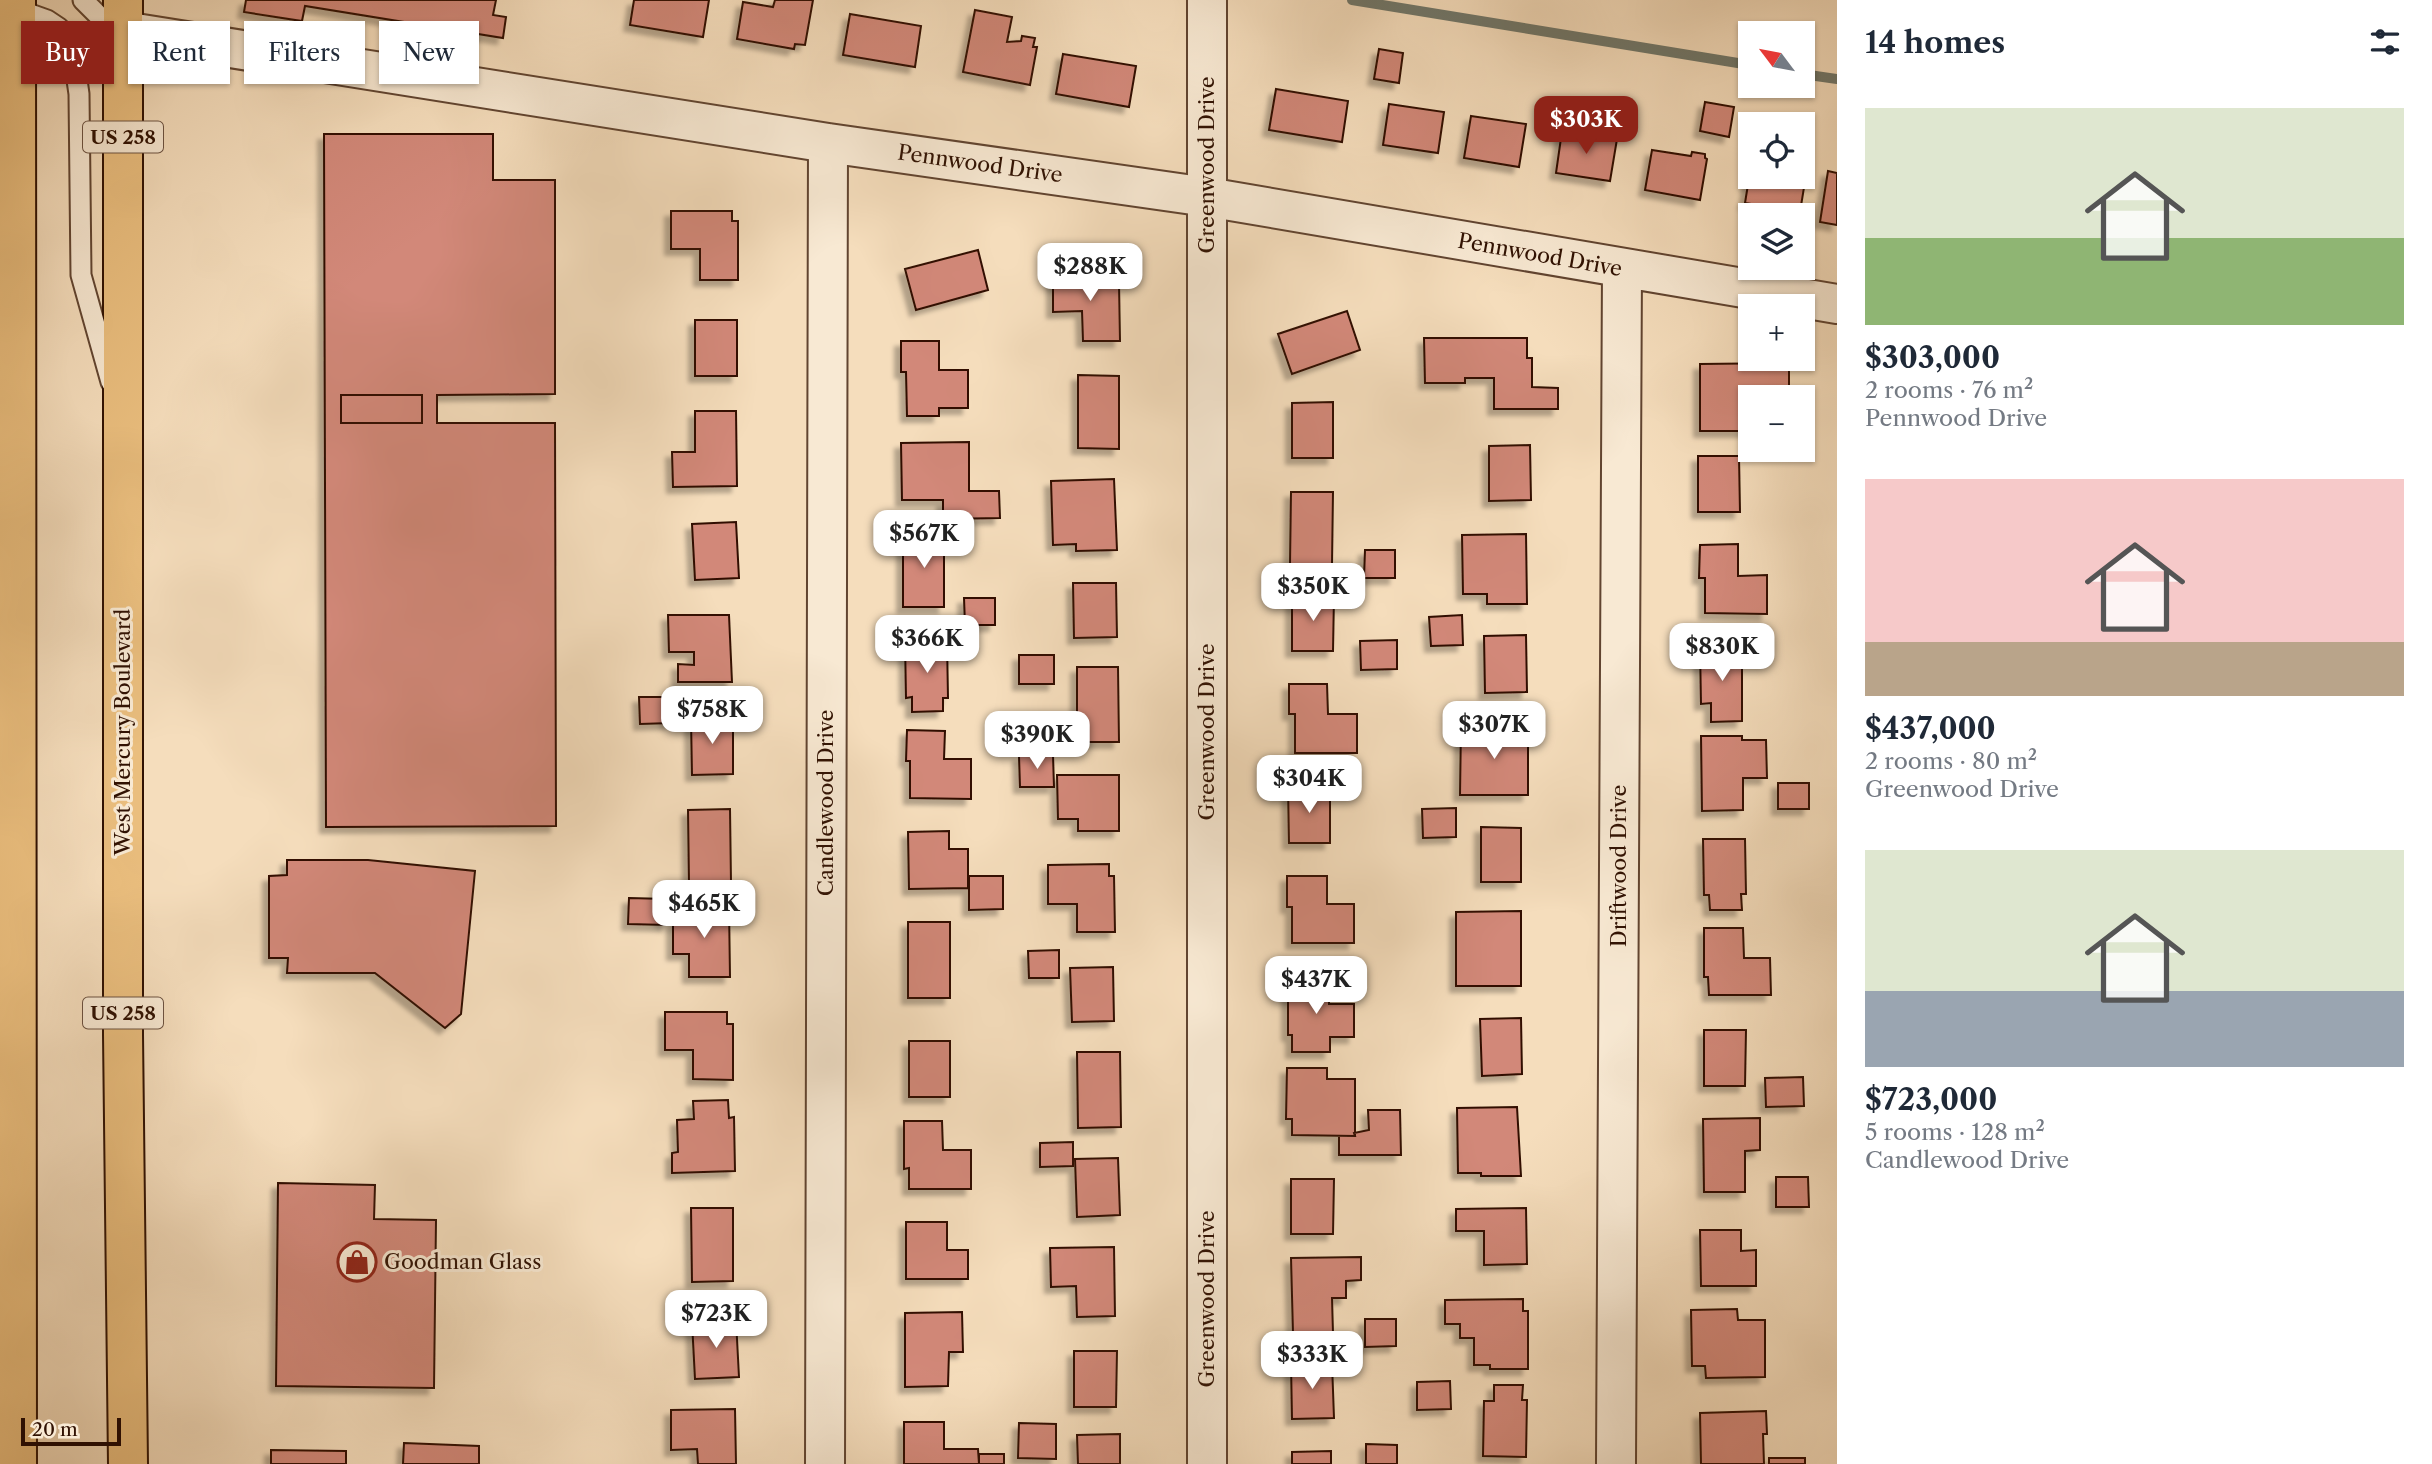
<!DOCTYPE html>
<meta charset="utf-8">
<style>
:root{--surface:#fff;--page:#f2f2f3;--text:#1f2937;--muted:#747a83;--accent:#8f2418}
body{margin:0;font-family:"Libre Caslon Text",serif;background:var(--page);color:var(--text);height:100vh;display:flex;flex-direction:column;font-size:26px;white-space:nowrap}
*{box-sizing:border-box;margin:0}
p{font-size:23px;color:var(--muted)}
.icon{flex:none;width:38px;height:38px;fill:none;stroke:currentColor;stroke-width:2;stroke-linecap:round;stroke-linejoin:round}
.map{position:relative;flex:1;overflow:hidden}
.side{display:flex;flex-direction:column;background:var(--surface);width:595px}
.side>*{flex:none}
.hud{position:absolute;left:21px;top:21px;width:665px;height:63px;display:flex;gap:14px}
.needle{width:46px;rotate:302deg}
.controls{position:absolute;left:1738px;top:21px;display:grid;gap:14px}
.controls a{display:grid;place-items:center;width:77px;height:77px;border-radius:0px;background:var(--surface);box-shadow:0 2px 5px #0004;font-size:35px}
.scale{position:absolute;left:21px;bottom:18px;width:100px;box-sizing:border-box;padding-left:7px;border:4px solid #301102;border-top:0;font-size:19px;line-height:24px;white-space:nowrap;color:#301102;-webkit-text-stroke:5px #f8e9d3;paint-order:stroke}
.price{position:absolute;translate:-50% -60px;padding:0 16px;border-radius:14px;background:#fff;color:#222;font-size:23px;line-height:46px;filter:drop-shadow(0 2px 4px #0008)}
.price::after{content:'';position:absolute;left:50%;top:42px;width:21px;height:16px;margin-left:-10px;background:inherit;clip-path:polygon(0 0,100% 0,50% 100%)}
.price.on{background:var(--accent);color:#fff}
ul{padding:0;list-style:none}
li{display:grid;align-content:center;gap:14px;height:371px;padding:0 28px}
li span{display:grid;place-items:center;height:217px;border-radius:0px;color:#555}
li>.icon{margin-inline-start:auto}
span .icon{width:126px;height:126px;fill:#fffc;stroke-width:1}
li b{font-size:30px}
h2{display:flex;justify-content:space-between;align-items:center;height:84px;padding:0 28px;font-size:30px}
.chip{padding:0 24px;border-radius:0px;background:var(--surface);box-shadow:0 2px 5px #0004;font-size:24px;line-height:63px}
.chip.on{background:var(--accent);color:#fff}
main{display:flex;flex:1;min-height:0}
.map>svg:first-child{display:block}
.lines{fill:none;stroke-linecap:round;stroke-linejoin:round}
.stream{stroke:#71786b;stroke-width:10}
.building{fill:#d28879;stroke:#301102;stroke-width:2;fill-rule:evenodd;filter:url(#shadow)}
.service-casing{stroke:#614430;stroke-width:23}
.minor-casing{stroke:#614430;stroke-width:42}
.trunk-casing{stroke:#301102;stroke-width:42}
.service{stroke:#f8e9d3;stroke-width:19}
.minor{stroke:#f8e9d3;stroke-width:38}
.trunk{stroke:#eabe7e;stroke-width:38}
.labels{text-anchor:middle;stroke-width:6;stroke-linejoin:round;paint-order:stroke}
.shield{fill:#f8e9d3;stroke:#6c5241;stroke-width:2}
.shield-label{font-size:19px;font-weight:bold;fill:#301102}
.street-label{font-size:21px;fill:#301102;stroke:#f8e9d3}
.poi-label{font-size:21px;fill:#301102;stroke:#f8e9d3;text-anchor:start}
</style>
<main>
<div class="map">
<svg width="1837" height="1464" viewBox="0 0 1837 1464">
<defs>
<filter id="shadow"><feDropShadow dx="-6" dy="6" stdDeviation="2" flood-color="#0004"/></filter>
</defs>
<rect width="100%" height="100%" fill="#f5ddbc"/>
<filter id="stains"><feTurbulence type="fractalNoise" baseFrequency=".00286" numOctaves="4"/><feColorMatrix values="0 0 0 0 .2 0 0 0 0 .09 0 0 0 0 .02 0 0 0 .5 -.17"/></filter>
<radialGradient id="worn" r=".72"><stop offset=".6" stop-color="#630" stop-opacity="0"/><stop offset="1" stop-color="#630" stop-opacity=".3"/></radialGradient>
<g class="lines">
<path class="stream" d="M1352 0 1750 65
M1802 74 1837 79"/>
</g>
<path class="building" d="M246 0H496L493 15 506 17 503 38 305 6 302 21 244 12Z
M634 0H709L703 37 630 25Z
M775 0H813L805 45 795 44 794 49 737 39 743 2 773 7Z
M975 10 1012 17 1007 42 1021 41 1022 36 1035 38 1033 47H1037L1030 85 963 72Z
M850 14 921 26 915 67 843 55Z
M1379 49 1403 53 1399 83 1374 79Z
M1063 54 1136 66 1129 107 1056 94Z
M1276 89 1348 101 1342 142 1269 130Z
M1705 102 1734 107 1729 137 1700 131Z
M1389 104 1444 112 1438 153 1383 145Z
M1471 116 1526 124 1519 167 1464 158Z
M1562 131 1617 139 1610 181 1556 173Z
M324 134H493V180H555V394L437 395V423H555L556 826 326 827ZM341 395H422V423H341Z
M1652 150 1691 156 1692 152 1705 154V158L1707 159 1700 200 1645 190Z
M1802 169H1807L1800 212 1745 203 1750 172V177H1802Z
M1828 171 1837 173V225L1820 222Z
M671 211H732V221H738V280H700V249H671Z
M978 250 988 290 916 310 905 269Z
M1115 272V283H1119L1120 341H1083L1082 311 1053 312V273Z
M1347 311 1360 350 1292 374 1278 334Z
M695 320H737V376H695Z
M1424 338H1527V358H1532V387L1558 388V409H1494V378H1465V383H1425Z
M901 341H939V370H968V408H939V416H907L906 372H901Z
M1789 363V397H1750V431H1700V364Z
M1078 375 1119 376V449L1078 448Z
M341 395H422V423H341Z
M1333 402V458H1292V403Z
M695 411H736L737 486 673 487 672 452H695Z
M969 442V491H999L1000 518 943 519V500H902L901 443Z
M1530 445 1531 500 1489 501V446Z
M1698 456H1739L1740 512H1698Z
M1114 479 1117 550 1076 551V544L1053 545 1051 481Z
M1291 492H1333L1332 565H1290Z
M736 522 739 578 695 580 692 524Z
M944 533V607H903V534Z
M1526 534 1527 604H1487V594H1463L1462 535Z
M1738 544V576L1767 575V614L1705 613V578H1699L1700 545Z
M1365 550H1395V578H1364Z
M1073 583H1116L1117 637 1074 638Z
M1292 595 1334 596 1333 651H1292Z
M964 598H995V625H965Z
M668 615H729L732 682H678V664L694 665V652H669Z
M1462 615 1463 645 1431 646 1429 617Z
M1526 635 1527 692 1485 693 1484 636Z
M1397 640V669L1361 670 1360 641Z
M905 641H947L948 698H943V711L912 712V697L906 698Z
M1742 647V721L1711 722V703L1701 704 1700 648Z
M1019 655H1054V684H1019Z
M1077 667H1118L1119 742H1077Z
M1289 684H1327L1328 714H1357V753H1295V714H1289Z
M639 697H670L671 723 640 724Z
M733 718V774L692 775 691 719Z
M1461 726 1523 727V738H1528V795H1460Z
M907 730 945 731 944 759H971V799L910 798V761H906Z
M1701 736H1742V740H1766L1767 778H1743V810L1702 811Z
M1053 755 1054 787H1020L1019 756Z
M1057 775H1119V831H1078V819H1058Z
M1778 783H1809V809H1778Z
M1330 786V843H1289L1288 787Z
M1456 808V837L1423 838 1422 809Z
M730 809 731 883H689L688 810Z
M1481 827 1521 828V882H1481Z
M949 831V849H968V888L909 889 908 832Z
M1703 839H1745L1746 894H1741L1742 910H1710L1709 895H1704Z
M287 860H368L475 871 461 1014 445 1028 375 973H287L288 958H269V876L287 875Z
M1109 864V876H1114L1115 932H1077V904H1048V865Z
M969 876H1003V909L969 910Z
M1287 876H1327V904H1354V943H1292V907H1287Z
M629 898 667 899V925L628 924Z
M729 906 730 977H689V954H673V923L679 922V907Z
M1521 911V986H1456V912Z
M908 922H950V998H908Z
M1704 928H1743L1744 958H1770L1771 995H1709L1708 977H1704Z
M1059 950V978H1029L1028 951Z
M1113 967 1114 1021 1072 1022 1070 968Z
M1288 979H1329V1004H1354V1037H1330V1052H1292V1035H1288Z
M665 1012H727V1024H733V1080L693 1079V1050H665Z
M1521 1018 1522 1074 1482 1076 1480 1019Z
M1704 1030H1746L1745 1086H1704Z
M909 1041H950V1097H909Z
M1077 1052H1120L1121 1127 1078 1128Z
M1287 1068H1327V1079H1355V1136L1292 1135V1119H1286Z
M1803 1077 1804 1106 1766 1107 1765 1078Z
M728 1100 729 1118 734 1117 735 1171 672 1173V1153L678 1152 677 1120 694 1119 693 1101Z
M1517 1107 1521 1176H1481V1173H1458L1457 1108Z
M1368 1110H1400L1401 1155H1339V1136H1355L1354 1133 1369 1130Z
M1760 1118V1150L1745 1151V1192H1704L1703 1119Z
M904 1121H942L943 1150H971V1189H909V1168L904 1169Z
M1073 1142V1166L1040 1167V1143Z
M1118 1158 1120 1215 1077 1217 1075 1159Z
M1776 1177H1808L1809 1207H1776Z
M1291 1179H1334L1333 1234H1291Z
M278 1183 375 1185 374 1219 436 1220 434 1388 276 1386Z
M691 1208H733V1281L692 1282Z
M1526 1208 1527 1264 1484 1265V1231H1456V1209Z
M906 1222H947V1250H968V1279H906Z
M1700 1230H1741V1251L1756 1250V1286H1701Z
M1114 1247 1115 1316 1077 1317 1076 1286 1051 1287 1050 1248Z
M1361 1257V1280L1346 1281V1298H1332L1333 1333H1293L1291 1258Z
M1523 1299V1311H1528V1369H1490V1365H1474V1338H1460V1324H1445V1300Z
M1737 1309 1738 1320H1765V1377L1706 1378 1705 1366H1692L1691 1310Z
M962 1312 963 1352H949L948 1386 905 1387V1313Z
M1365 1319H1396V1346L1365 1347Z
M736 1320 739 1377 695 1379 692 1322Z
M1074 1351H1117L1116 1407H1074Z
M1332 1363 1334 1418 1292 1419 1291 1364Z
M1450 1381 1451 1409 1417 1410V1382Z
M1494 1385H1523L1522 1400H1527L1526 1457 1483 1456 1484 1401H1494Z
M735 1409 736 1464H698L697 1449 671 1450V1410Z
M1766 1411 1767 1434H1763L1764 1464H1701L1700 1413Z
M904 1422H944V1449H978L979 1464H904Z
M1019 1423 1056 1424V1459L1018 1458Z
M1120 1434V1464H1078L1077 1435Z
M404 1443 479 1446V1464H403Z
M1366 1444 1397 1445V1464H1366Z
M271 1450 346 1451V1464H271Z
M1331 1451V1464H1292V1452Z
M979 1454H1004V1464H979Z
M1769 1458H1805V1464H1769Z"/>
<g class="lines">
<g class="service-casing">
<path id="service" d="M83 0 103 20 123 31
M16 9 47 20 59 28 73 52 79 94 81 275 111 382"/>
</g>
<g class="minor-casing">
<path id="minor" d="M123 31 828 143 1207 197 1837 304
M825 1464 828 143
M1207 1464V0
M1616 1464 1622 269"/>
</g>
<g class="trunk-casing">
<path id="trunk" d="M16 0 17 1464
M123 0V1035L128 1464"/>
</g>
<use href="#service" class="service"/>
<use href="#minor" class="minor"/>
<use href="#trunk" class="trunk"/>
</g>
<defs>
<g id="shop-ring" transform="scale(2.0125)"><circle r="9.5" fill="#f8e9d3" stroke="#8f2418" stroke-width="1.5"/><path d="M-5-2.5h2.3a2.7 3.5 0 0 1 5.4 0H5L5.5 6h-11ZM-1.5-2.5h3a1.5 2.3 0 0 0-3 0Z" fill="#8f2418"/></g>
</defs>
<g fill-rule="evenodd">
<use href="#shop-ring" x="357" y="1262"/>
</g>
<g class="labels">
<g class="shield">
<rect x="83" y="121.5" width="80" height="31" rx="5"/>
<rect x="83" y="997.5" width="80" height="31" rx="5"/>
</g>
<g class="shield-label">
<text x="123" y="144">US 258</text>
<text x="123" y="1020">US 258</text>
</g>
<g class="street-label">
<text transform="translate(980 164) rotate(8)" y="7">Pennwood Drive</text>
<text transform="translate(1207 165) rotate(-90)" y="7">Greenwood Drive</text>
<text transform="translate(1540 255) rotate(10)" y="7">Pennwood Drive</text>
<text transform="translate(123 732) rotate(-90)" y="7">West Mercury Boulevard</text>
<text transform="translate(1207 732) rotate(-90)" y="7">Greenwood Drive</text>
<text transform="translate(826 803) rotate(-90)" y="7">Candlewood Drive</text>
<text transform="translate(1619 866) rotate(-90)" y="7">Driftwood Drive</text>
<text transform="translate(1207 1299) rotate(-90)" y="7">Greenwood Drive</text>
</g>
<g class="poi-label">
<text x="384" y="1269">Goodman Glass</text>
</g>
</g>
<rect width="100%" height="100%" filter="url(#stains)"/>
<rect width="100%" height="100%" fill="url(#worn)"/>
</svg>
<div class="controls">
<a><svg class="needle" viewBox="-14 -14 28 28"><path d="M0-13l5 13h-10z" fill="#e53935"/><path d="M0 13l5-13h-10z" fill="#747a83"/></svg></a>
<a><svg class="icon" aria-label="locate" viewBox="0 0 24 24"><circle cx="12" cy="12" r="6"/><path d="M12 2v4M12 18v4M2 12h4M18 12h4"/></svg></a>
<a><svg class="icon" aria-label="layers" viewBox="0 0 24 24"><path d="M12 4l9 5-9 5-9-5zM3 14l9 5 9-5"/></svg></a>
<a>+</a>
<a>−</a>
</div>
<div class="scale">20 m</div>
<b class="price on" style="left:1586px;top:156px">$303K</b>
<b class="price" style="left:1090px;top:303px">$288K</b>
<b class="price" style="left:924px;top:570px">$567K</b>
<b class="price" style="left:1313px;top:623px">$350K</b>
<b class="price" style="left:927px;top:675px">$366K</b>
<b class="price" style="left:1722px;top:683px">$830K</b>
<b class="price" style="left:712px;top:746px">$758K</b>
<b class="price" style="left:1494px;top:761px">$307K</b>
<b class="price" style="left:1037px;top:771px">$390K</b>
<b class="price" style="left:1309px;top:815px">$304K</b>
<b class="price" style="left:704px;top:940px">$465K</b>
<b class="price" style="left:1316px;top:1016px">$437K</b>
<b class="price" style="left:716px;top:1350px">$723K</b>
<b class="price" style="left:1312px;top:1391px">$333K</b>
<div class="hud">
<a class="chip on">Buy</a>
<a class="chip">Rent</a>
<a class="chip">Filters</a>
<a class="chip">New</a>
</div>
</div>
<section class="side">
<h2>14 homes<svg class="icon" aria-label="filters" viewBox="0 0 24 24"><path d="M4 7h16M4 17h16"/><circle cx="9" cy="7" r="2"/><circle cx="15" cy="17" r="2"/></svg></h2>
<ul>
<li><span style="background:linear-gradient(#dfe7d0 60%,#8fb573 0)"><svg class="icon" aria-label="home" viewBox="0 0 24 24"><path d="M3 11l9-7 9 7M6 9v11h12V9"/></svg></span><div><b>$303,000</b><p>2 rooms · 76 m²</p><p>Pennwood Drive</p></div></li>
<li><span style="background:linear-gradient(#f6c9c9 75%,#b9a48a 0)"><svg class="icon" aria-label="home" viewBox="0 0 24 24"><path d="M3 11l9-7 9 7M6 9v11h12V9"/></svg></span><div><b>$437,000</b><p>2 rooms · 80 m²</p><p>Greenwood Drive</p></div></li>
<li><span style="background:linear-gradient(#dfe7d0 65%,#9aa5b1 0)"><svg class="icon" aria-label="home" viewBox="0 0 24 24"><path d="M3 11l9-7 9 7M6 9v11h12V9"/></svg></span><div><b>$723,000</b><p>5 rooms · 128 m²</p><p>Candlewood Drive</p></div></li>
</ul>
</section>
</main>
